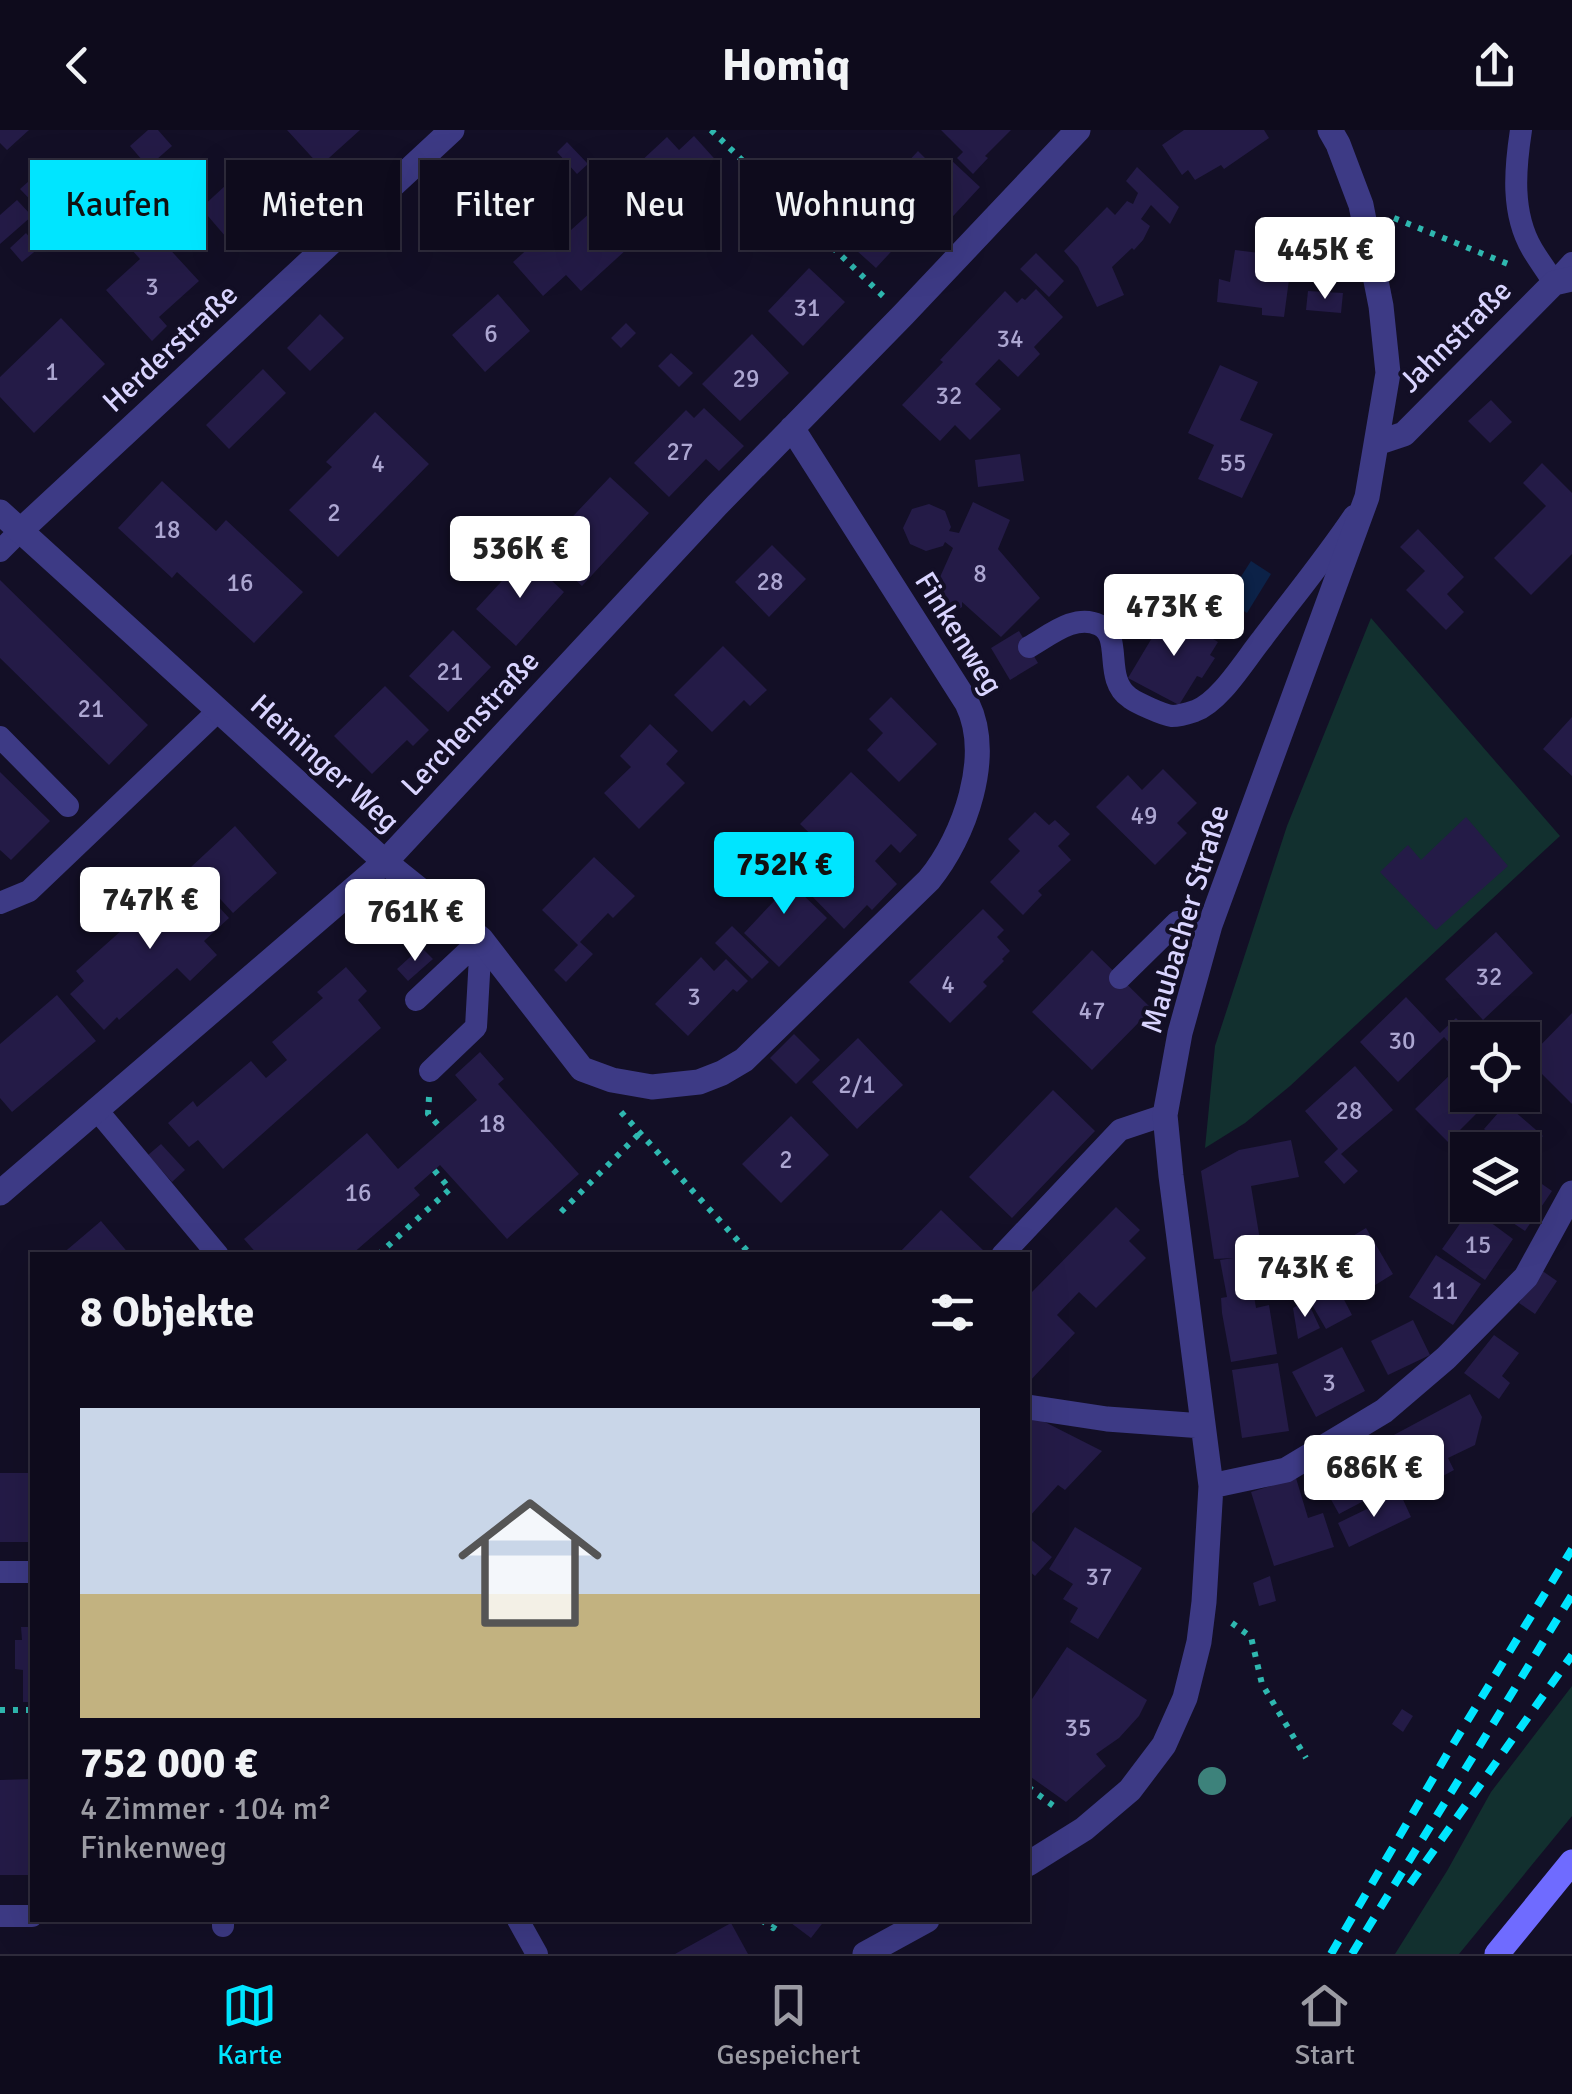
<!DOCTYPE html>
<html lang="de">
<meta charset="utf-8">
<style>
:root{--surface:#0e0b1c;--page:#171425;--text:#f1f3f6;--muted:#9b9ba3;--line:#2e2b3b;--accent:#00e5ff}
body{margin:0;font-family:Signika,sans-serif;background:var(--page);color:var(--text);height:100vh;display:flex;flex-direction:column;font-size:38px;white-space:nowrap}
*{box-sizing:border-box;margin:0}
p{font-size:32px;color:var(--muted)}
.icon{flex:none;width:55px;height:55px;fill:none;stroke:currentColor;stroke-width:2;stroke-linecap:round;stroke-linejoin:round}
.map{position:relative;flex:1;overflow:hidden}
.side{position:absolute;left:30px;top:1122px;width:1000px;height:670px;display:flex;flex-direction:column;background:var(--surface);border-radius:0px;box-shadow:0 10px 40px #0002,0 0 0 2px var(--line)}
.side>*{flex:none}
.top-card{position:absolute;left:30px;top:30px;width:1000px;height:90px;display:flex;gap:20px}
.tools{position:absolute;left:1450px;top:892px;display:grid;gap:20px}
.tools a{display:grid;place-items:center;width:90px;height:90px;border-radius:0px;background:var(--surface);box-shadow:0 10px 40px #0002,0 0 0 2px var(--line);font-size:50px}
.price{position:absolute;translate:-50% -85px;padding:0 22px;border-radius:10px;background:#fff;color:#222;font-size:32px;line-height:65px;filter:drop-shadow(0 2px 5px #0008)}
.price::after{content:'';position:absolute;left:50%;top:60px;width:30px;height:22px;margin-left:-15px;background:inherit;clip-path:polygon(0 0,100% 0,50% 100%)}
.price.on{background:var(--accent);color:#111}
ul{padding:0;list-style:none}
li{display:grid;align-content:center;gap:20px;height:530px;padding:0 50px}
li span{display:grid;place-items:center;height:310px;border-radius:0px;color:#555}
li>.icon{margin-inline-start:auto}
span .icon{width:180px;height:180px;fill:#fffc;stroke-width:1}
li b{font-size:42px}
h2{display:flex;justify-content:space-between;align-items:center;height:120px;padding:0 50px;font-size:42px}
.chip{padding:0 35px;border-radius:0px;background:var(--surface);box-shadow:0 10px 40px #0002,0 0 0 2px var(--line);font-size:35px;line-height:90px}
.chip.on{background:var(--accent);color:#111}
header{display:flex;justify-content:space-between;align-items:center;height:130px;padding:0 50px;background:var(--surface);font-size:45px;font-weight:800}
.tab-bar{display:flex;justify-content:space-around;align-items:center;height:140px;border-top:2px solid var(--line);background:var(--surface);font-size:28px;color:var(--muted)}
.tab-bar a{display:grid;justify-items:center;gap:5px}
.tab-bar .on{color:var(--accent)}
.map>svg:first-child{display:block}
.green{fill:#12302f}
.water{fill:#0c2248}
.building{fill:#241b47}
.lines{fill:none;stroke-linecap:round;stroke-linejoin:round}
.path{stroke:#2fb8b0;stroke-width:6;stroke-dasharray:5 8;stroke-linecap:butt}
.lane{stroke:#3d3a85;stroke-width:22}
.street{stroke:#3d3a85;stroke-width:25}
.secondary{stroke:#6f6bff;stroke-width:25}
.rail{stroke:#00e5ff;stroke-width:8;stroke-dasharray:15 12;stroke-linecap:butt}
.tree{fill:#3d827b}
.labels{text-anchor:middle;stroke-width:8;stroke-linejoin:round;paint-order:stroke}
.number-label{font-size:25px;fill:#aca6d1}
.street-label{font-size:30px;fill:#d9d4ff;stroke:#130f26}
</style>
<header><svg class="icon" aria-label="back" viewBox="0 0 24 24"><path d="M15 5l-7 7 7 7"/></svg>Homiq<svg class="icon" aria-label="share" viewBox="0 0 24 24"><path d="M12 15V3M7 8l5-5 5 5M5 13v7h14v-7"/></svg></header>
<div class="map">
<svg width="1572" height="1824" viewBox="0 0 1572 1824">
<rect width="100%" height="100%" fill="#130f26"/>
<path class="green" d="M1371 488 1560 706 1290 956 1245 993 1205 1018 1215 916 1287 696Z
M1572 1556V1686L1459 1824H1395L1447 1741 1491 1662Z"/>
<path class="water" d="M1251 431 1271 444 1247 483 1226 470Z"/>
<path class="building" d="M0 0H29L7 20 0 13Z
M148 0H158L172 16 148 37 130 16Z
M287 0H360L320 36Z
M941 0H1011L985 26 988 28 973 44 957 28 963 22Z
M1184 0H1264L1269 8 1224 39 1221 35 1195 50 1188 40 1182 45 1162 15Z
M694 6 721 36 683 71 676 63 654 82 623 48 667 7 679 20Z
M567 12 588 34 577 44 557 22Z
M918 21 931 34 918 47 905 35Z
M951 30 980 57 943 97 914 70Z
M46 36 66 58 41 81 20 59Z
M1137 37 1179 77 1170 94 1151 75 1141 89 1150 96 1143 110 1134 120 1132 118 1112 137 1124 165 1097 177 1078 137 1064 121 1107 77 1115 85 1127 71 1133 74 1138 63 1126 51Z
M886 48 926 84 876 138 836 102Z
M226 55 258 91 232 114 201 78Z
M17 70 32 86 0 114V85Z
M592 81 627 119 581 161 566 145 543 166 513 132 540 108 550 119Z
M152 100 199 151 159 187 167 196 152 211 106 160 140 129 131 119Z
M26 103 39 118 22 132 10 118Z
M1235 120 1292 127 1284 187 1262 185V178L1217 172 1219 149 1230 152Z
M1036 123 1064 151 1049 167 1020 139Z
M809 138 845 172 803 216 768 181Z
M1036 159 1063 187 1034 217 1040 224 1018 247 999 229 975 254 1001 279 970 310 955 295 940 311 902 275 943 232 940 230 1005 161 1017 173 1022 168 1025 170Z
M1308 161 1343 163 1341 183 1306 180Z
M498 164 530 201 485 242 452 205Z
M320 184 344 208 310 241 287 218Z
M61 188 105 234 34 303 0 267V247Z
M626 193 636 203 621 218 611 208Z
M752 204 789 243 740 291 702 254Z
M671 223 693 243 679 257 658 236Z
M1220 235 1258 252 1240 290 1273 304 1242 368 1198 349 1214 315 1188 303Z
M263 239 286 263 229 319 206 295Z
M1491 270 1512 292 1490 313 1468 291Z
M704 278 744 316 719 341 706 329 669 367 634 333 686 280 694 288Z
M375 282 429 334 338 427 289 380 332 337 326 332Z
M1020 324 1024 351 978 357 975 330Z
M1542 333 1572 363V424L1531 465 1494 428 1546 376 1523 353Z
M610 347 649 383 582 456 552 428 569 409 560 400Z
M162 351 216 401 226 390 303 462 254 513 177 442 172 448 118 398Z
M973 372 1010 390 998 419 1040 468 1001 507 962 472V477L951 484 932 465 953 418 945 412 943 416 926 421 910 414 903 398 912 379 929 374 945 381 951 397 949 401 959 403Z
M1418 399 1464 447 1447 464 1464 482 1446 500 1406 460 1425 441 1400 417Z
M772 415 806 449 769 487 735 452Z
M525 426 564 462 516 516 476 479Z
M1185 461a17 17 0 1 1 34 0a17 17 0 1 1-34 0Z
M0 450 148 595 109 635 0 528Z
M1168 481 1218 512 1210 525 1215 528 1202 548 1197 546 1179 575 1128 548Z
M453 500 491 537 448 582 409 546Z
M1019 501 1038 533 1010 550 991 518Z
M723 516 767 560 750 576 744 570 712 602 674 565Z
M385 556 429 600 413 616 407 610 372 644 334 606Z
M891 567 937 614 899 652 867 620 883 603 869 589Z
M1572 587V646L1543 619Z
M650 594 678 621 666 634 685 653 639 699 604 663 631 637 620 626Z
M1163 639 1197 673 1177 693 1187 703 1155 735 1096 677 1128 645 1142 660Z
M0 642 50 691 11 730 0 720Z
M851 642 917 705 900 723 891 714 875 731 897 754 872 780 867 775 844 799 804 758 833 728 857 749 800 694Z
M1035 682 1049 695 1055 690 1070 704 1058 716 1071 730 1038 761 1042 765 1023 785 990 752 1020 721 1008 709Z
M1466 687 1508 736 1436 800 1380 742 1408 715 1421 730Z
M235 696 277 743 233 783 191 737Z
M594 727 635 766 613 788 608 783 580 812 593 824 566 852 554 840 578 815 542 780Z
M777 731 798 752 794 756 827 788 779 837 744 803 775 770 757 752Z
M187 742 229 788 204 811 217 825 190 851 177 838 119 890 117 887 104 900 70 864 84 851 76 841Z
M983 779 1004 800 997 807 1010 821 1002 829 1004 831 983 852 987 856 950 893 909 852Z
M732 796 769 832 752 849 715 813Z
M1496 802 1533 843 1483 890 1445 849Z
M421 817 433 829 408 851 397 839Z
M1092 820 1152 879 1092 940 1032 882Z
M701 827 714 841 726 829 748 851 737 862 733 859 688 906 655 874Z
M346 837 367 861 358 870 381 898 223 1039 198 1010 189 1017 168 993 193 971 197 977 251 931 266 948 287 930 272 912 323 868 317 862Z
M57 865 96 911 12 982 0 968V914Z
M1406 867 1440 903 1456 888 1477 910H1468V926L1464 929 1444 907 1398 952 1360 912Z
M1572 883V974L1527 929Z
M794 904 820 930 796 954 770 928Z
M858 908 903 955 857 999 812 952Z
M480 922 504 949 498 954 579 1044 507 1109 440 1035 414 1058 420 1065 351 1125H258L244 1109 367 1003 398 1039 477 970 455 945Z
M1355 936 1393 980 1341 1024 1358 1041 1344 1054 1324 1032 1338 1019 1305 981Z
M1457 938 1468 949V965H1483L1489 971 1448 1012 1415 979Z
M1053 960 1095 1001 1012 1088 969 1047Z
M1506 974 1543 1006 1522 1028V1020H1507L1484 999Z
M791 986 829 1025 781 1073 742 1034Z
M1291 1010 1299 1047 1251 1056 1262 1122 1254 1124 1258 1145 1251 1147 1256 1178 1269 1175 1277 1224 1231 1232 1222 1183 1221 1168 1227 1167 1220 1130 1233 1128 1214 1129 1201 1041 1239 1020Z
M161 1014 185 1040 172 1052 148 1025Z
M1522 1040 1552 1061 1525 1101 1486 1075H1522Z
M1116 1077 1140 1100 1129 1111 1146 1128 1096 1178 1079 1162 1057 1185 1075 1203 1028 1253V1166Z
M1471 1078 1513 1109 1485 1150 1442 1119Z
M941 1080 984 1121 980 1125H897Z
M101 1091 130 1125H61Z
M1366 1098 1393 1144 1351 1170 1323 1124Z
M1436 1125 1481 1154 1453 1195 1409 1167Z
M1541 1140 1557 1151 1535 1184 1519 1173Z
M1338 1158 1352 1185 1326 1199 1311 1173Z
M1307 1170 1320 1198 1298 1209 1293 1178Z
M1413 1190 1430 1225 1388 1245 1371 1211Z
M1494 1205 1519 1223 1502 1246 1510 1253 1499 1269 1464 1243Z
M1342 1217 1365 1261 1316 1287 1292 1242Z
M1278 1233 1289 1301 1242 1308 1232 1240Z
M1470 1264 1482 1287 1475 1315 1448 1328 1454 1340 1428 1354 1420 1339 1413 1342 1392 1306Z
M1035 1287 1102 1321 1065 1360 1058 1355 1028 1388V1294Z
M1386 1309 1407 1348 1339 1384 1318 1346Z
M0 1343H32V1412H0Z
M1296 1348 1308 1388 1323 1383 1334 1417 1274 1436 1251 1362Z
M1400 1363 1411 1387 1349 1417 1338 1393Z
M1075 1397 1142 1438 1098 1509 1070 1492 1078 1478 1063 1469 1073 1454 1049 1439Z
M1028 1407 1052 1427 1035 1446 1028 1440Z
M1270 1446 1276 1471 1259 1476 1253 1453Z
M21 1497H32V1572H23V1540L15 1539V1510H22Z
M1067 1517 1147 1570 1139 1586 1119 1608 1096 1624 1106 1636 1066 1672 1028 1645V1575Z
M1402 1579 1413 1586 1403 1602 1392 1594Z
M32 1649V1745H0V1650Z
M787 1790H825L811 1808Z
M731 1793 748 1824H675Z"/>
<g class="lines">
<path class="path" d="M711 0 884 167
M1394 88 1508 134
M429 967 428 984 443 1000
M621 982 751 1125
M561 1082 640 1003
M378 1125 450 1059 434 1040
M1232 1493 1251 1507 1262 1554 1306 1628
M0 1580H32
M1028 1657 1059 1680
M761 1790 773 1798 778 1790"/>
<path class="lane" d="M1521 0C1515 39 1511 83 1532 119 1539 131 1547 141 1554 153L1572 133
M0 421 20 401
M1029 517C1049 506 1075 483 1099 495 1124 506 1102 549 1130 568 1137 573 1163 585 1172 586 1178 586 1189 583 1195 581 1220 572 1245 530 1262 509 1293 468 1325 429 1354 386
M0 607 68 676
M0 773 29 761 219 580
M1120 848 1177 792 1210 795
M416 870 481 809
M430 941 476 897 481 809
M96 979 218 1125
M1002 1125 1120 1000 1165 985
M0 1442H32
M0 1786H32
M223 1790V1796
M518 1790 537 1824"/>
<path class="street" d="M1377 313 1404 304 1554 153 1572 149
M0 382 385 732 481 809 582 939 612 950 652 957 699 952 722 943 744 930 929 750C965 706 993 626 967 573L792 298
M20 401 452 0
M0 1063 385 732 717 375 903 185 1078 0
M1028 1277 1107 1289 1203 1296
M1211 1356 1286 1340 1384 1281 1446 1228 1526 1147 1572 1063
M1028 1734 1084 1699 1130 1660 1164 1615 1185 1568 1199 1512 1204 1472 1211 1356 1171 1046 1165 985 1180 903 1210 795 1367 367 1388 243 1381 176 1361 75 1338 14 1330 0
M865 1824 927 1790"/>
<path class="secondary" d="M1497 1824 1572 1732"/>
<path class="rail" d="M1410 1754 1572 1525
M1331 1824 1449 1621 1572 1419
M1352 1824 1572 1465"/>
</g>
<circle class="tree" cx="1212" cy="1651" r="14"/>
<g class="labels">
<g class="number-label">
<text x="152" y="165">3</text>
<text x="807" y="186">31</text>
<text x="491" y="212">6</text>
<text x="1010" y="217">34</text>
<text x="52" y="250">1</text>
<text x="746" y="257">29</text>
<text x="949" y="274">32</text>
<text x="680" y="330">27</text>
<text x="1233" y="341">55</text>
<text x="378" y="342">4</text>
<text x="334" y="391">2</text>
<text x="167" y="408">18</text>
<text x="980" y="452">8</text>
<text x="770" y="460">28</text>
<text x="240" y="461">16</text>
<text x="450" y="550">21</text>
<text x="91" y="587">21</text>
<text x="1144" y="694">49</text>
<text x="1489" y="855">32</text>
<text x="948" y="863">4</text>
<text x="694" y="875">3</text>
<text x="1092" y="889">47</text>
<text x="1402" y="919">30</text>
<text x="857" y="963">2/1</text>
<text x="1349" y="989">28</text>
<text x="492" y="1002">18</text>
<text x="786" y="1038">2</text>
<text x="358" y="1071">16</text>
<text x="1478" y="1123">15</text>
<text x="1445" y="1169">11</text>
<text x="1329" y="1261">3</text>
<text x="1099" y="1455">37</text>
<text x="1078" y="1606">35</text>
</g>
<g class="street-label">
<text transform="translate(1455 206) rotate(-45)" y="10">Jahnstraße</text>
<text transform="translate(170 218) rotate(-43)" y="10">Herderstraße</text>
<text transform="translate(959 503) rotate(58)" y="10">Finkenweg</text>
<text transform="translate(470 593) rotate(-47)" y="10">Lerchenstraße</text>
<text transform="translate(325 633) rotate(42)" y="10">Heininger Weg</text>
<text transform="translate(1185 789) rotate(-73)" y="10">Maubacher Straße</text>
</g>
</g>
</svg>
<div class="tools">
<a><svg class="icon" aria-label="locate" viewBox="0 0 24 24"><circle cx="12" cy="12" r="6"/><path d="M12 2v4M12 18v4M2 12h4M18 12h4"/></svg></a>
<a><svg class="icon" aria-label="layers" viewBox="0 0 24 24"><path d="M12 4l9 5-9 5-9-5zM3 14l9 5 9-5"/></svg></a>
</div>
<b class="price" style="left:1325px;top:172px">445K €</b>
<b class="price" style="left:520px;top:471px">536K €</b>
<b class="price" style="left:1174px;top:529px">473K €</b>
<b class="price on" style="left:784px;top:787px">752K €</b>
<b class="price" style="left:150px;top:822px">747K €</b>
<b class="price" style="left:415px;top:834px">761K €</b>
<b class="price" style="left:1305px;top:1190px">743K €</b>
<b class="price" style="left:1374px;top:1390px">686K €</b>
<div class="top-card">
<a class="chip on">Kaufen</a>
<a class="chip">Mieten</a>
<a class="chip">Filter</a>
<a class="chip">Neu</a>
<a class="chip">Wohnung</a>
</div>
<section class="side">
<h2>8 Objekte<svg class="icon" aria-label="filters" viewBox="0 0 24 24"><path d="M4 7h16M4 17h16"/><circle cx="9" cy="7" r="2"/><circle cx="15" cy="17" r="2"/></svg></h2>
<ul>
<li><span style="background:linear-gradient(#c9d6e8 60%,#c2b280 0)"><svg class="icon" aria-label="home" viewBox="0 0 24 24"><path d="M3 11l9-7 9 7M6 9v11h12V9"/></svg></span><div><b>752 000 €</b><p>4 Zimmer · 104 m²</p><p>Finkenweg</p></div></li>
</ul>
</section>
</div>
<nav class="tab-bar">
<a class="on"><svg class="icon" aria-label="map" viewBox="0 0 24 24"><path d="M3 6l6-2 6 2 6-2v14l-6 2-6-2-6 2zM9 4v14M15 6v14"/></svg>Karte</a>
<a><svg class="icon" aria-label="saved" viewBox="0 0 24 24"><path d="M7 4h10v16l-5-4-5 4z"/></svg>Gespeichert</a>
<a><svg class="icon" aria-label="home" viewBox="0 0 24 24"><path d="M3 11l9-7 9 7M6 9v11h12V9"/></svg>Start</a>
</nav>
